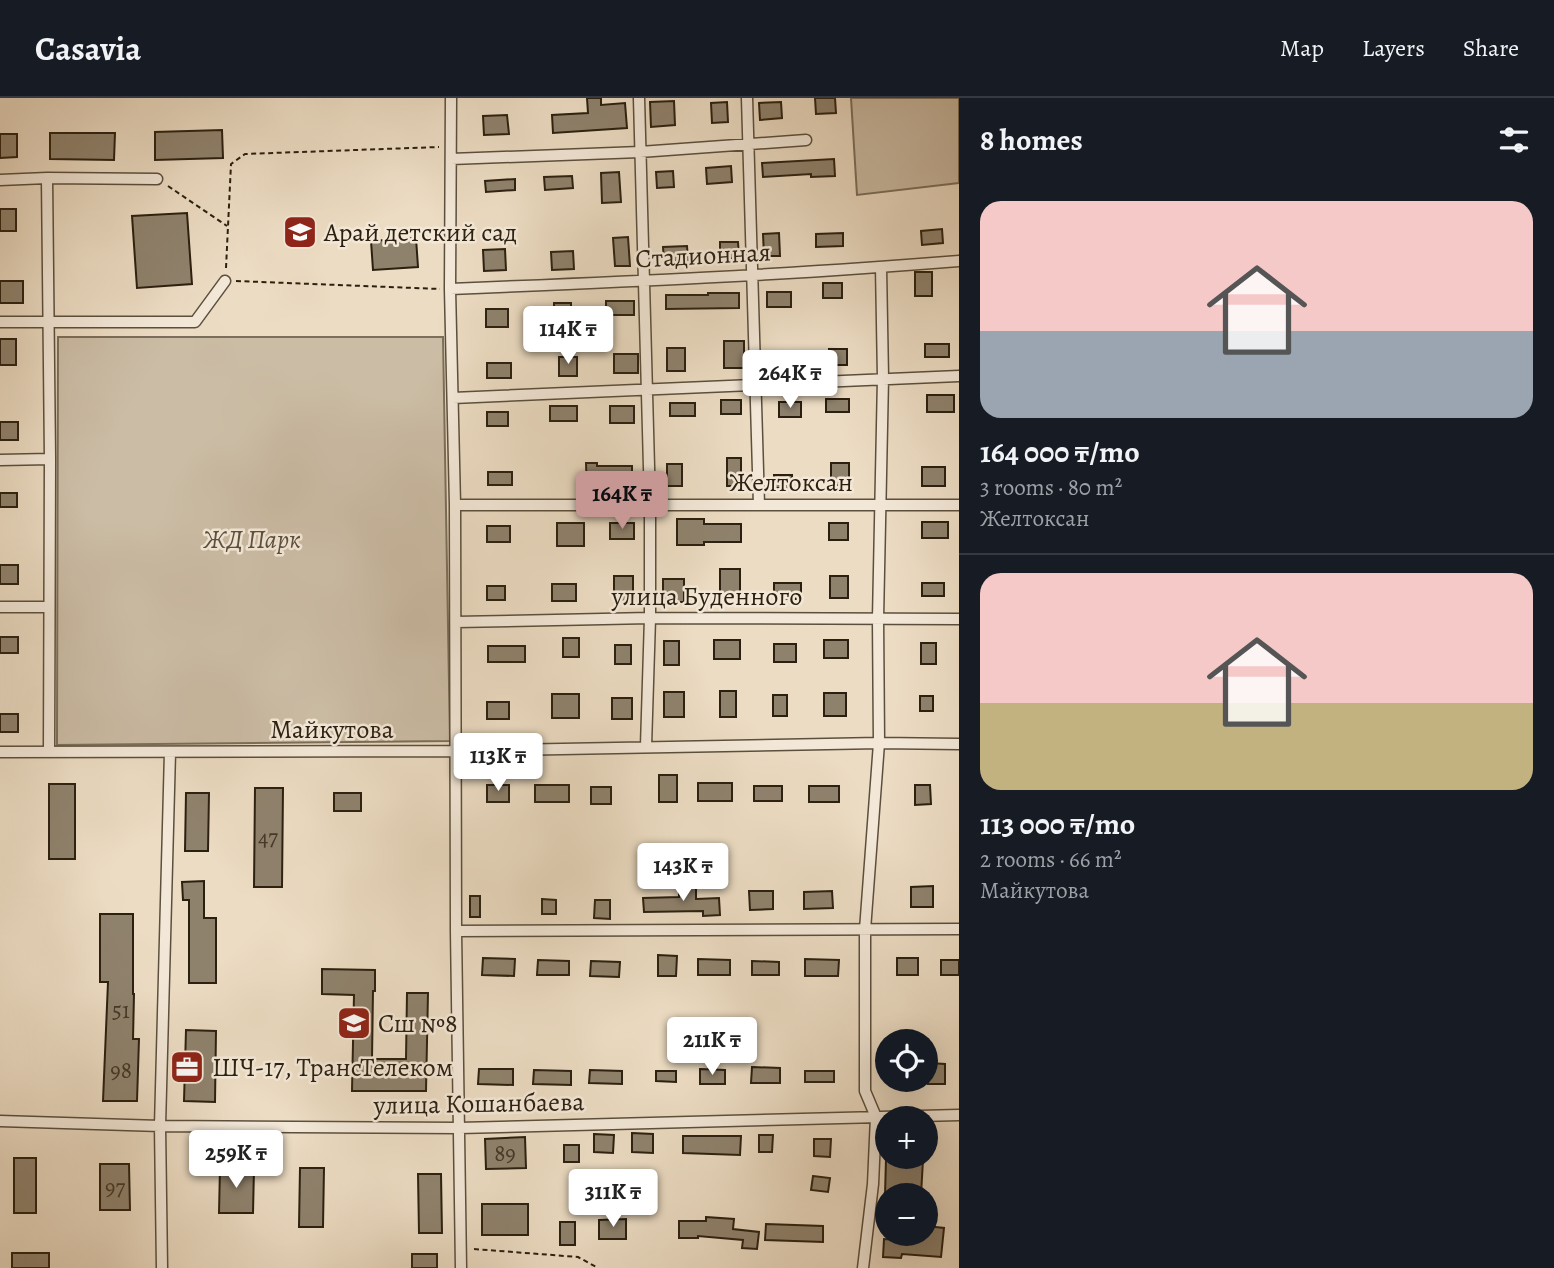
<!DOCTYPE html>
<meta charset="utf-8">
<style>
:root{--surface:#171b24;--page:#242831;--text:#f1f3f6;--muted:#9ea1a6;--line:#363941;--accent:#c59692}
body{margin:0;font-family:Alegreya,serif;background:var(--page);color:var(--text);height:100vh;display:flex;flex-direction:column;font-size:26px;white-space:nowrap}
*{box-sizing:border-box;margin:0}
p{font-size:23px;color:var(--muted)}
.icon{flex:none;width:38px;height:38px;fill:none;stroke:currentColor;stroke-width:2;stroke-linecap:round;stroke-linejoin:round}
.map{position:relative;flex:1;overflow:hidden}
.side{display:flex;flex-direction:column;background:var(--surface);width:595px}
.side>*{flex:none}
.fabs{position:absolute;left:875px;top:931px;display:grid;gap:14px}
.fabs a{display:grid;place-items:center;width:63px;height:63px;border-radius:50%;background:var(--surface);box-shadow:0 7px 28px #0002;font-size:35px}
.price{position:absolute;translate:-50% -60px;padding:0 16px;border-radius:7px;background:#fff;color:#222;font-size:23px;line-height:46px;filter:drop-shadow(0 2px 4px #0008)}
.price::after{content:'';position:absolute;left:50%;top:42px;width:21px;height:16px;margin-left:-10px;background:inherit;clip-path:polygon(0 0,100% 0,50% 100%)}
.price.selected{background:var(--accent);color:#111}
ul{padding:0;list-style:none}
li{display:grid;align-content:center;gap:14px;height:371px;padding:0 21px}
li+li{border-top:2px solid var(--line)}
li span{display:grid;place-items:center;height:217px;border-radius:21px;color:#555}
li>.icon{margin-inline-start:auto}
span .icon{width:126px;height:126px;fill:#fffc;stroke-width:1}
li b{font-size:30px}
h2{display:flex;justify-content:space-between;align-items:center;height:84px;padding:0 21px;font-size:30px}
header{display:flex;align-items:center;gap:42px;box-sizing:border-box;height:98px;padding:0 35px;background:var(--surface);border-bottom:2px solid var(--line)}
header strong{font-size:33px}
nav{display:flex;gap:38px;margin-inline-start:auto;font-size:24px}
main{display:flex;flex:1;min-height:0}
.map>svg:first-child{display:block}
.green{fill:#cbbca5;stroke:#7b6e5a;stroke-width:2}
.building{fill:#8f826d;stroke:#2b2010;stroke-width:2}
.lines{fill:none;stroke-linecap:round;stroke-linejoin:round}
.street-casing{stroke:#5b4f3d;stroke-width:13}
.path{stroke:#2b2010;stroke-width:2;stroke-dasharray:5 3.5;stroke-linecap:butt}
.street{stroke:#f3e8d8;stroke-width:10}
.labels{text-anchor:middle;stroke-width:5;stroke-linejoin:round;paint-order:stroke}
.number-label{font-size:23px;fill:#443827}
.poi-label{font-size:26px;fill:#2b2010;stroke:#f3e8d8;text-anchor:start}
.street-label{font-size:26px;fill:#2b2010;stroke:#f3e8d8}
.park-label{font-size:26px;font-style:italic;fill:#5b4f3d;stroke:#f3e8d8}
</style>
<header>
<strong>Casavia</strong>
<nav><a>Map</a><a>Layers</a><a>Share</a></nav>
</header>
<main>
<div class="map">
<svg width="959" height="1170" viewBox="0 0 959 1170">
<rect width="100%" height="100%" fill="#ecdcc3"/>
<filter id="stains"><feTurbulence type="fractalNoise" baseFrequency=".00286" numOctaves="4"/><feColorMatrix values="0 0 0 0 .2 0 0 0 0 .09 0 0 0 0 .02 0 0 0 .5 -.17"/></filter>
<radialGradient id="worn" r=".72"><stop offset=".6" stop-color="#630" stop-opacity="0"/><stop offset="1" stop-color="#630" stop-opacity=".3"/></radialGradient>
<path class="green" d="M851 0H959V85L857 97Z
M58 239H443L450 643 57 647Z"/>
<path class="building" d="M587 0H601V7L625 5 627 30 553 35 552 17 588 15Z
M815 0H835L836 15 816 16Z
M674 3 675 27 651 29 650 4Z
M727 4 728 24 712 25 711 5Z
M781 4 782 20 760 22 759 5Z
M507 17 509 36 484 37 483 18Z
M222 32 223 60 155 62V34Z
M50 35H115L114 62 50 61Z
M0 36H17V59L0 60Z
M834 61 835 78 811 79V76L763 79 762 65Z
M731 68 732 84 707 86 706 70Z
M673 73 674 89 657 90 656 74Z
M619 74 621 104 602 105 601 75Z
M572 78 573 90 545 92 544 79Z
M515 81V92L486 94 485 83Z
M0 111H16V133H0Z
M187 115 192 186 137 190 132 118Z
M942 131 943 145 922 147 921 133Z
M779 135 780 158H764L763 136Z
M843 135V148L816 149V136Z
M628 139 630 168H615L613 140Z
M416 140 418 169 373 172 371 143Z
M720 144H738L739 160 720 161Z
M687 148 688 162 664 164 663 149Z
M505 151 506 172 484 173 483 152Z
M573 153 574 171 552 172 551 154Z
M915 174H932V198H915Z
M0 183H23V205H0Z
M823 185H842V200H823Z
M767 194H791V209H767Z
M708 195H739V210L666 211V197H708Z
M606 203H634V217H606Z
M554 205H571V224H554Z
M486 211H508V229H486Z
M0 241H16V267H0Z
M724 243H744V270H724Z
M925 246H949V259H925Z
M667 250H685V273H667Z
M829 251H847V267H829Z
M772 253H800V269H772Z
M614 256H638V275H614Z
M559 259H577V278H559Z
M487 265H511V280H487Z
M927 297H954V314H927Z
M826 301H849V314H826Z
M721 302H741V316H721Z
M779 304H801V319H779Z
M670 305H695V318H670Z
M550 308H577V323H550Z
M610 308H634V325H610Z
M487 314H508V328H487Z
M0 324H18V342H0Z
M727 360H741V388H727Z
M586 365H597V368H632V390H598V394L587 395Z
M831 365H849V387H831Z
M667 366H682V388H667Z
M922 369H945V388H922Z
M488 374H512V387H488Z
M774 377H792V390H774Z
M0 395H17V409H0Z
M677 421H704V426H741V444H704V447H677Z
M922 424H948V440H922Z
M557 425H584V448H557Z
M610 425H634V441H610Z
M829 425H848V442H829Z
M487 428H510V444H487Z
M0 467H18V486H0Z
M720 471H740V500H720Z
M614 478H633V504H614Z
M830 478H848V500H830Z
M663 481H684V504H663Z
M774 485H801V501H774Z
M922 485H944V498H922Z
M552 486H576V503H552Z
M487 488H505V502H487Z
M0 539H18V555H0Z
M563 540H579V559H563Z
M714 542H740V561H714Z
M824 542H848V560H824Z
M664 543H679V567H664Z
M921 545H936V566H921Z
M774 546H796V564H774Z
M615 547H631V566H615Z
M488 548H525V564H488Z
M720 593H736V619H720Z
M664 594H684V619H664Z
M824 595H846V618H824Z
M552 596H579V620H552Z
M773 597H787V618H773Z
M920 598H933V613H920Z
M612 600H632V621H612Z
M487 604H509V621H487Z
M0 616H18V634H0Z
M659 677H677V704H659Z
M698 685H732V703H698Z
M49 686H75V761H49Z
M487 687H509V704H487Z
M535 687H569V704H535Z
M915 687H930L931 706 915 707Z
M754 688H782V703H754Z
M809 688H839V704H809Z
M591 689H611V706H591Z
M255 690H283L282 789H254Z
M186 695H209L208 753H185Z
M334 695H361V713H334Z
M715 755 716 769 691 770V756Z
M204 783V820H216V885H189V802H183L182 784Z
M933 788V809H911V789Z
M679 789H696V801L719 800 720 817 703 818V813L644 814 643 800 679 799Z
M749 793H773V811L750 812Z
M832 793 833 810 804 811V794Z
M470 798H480V819H470Z
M542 801 556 802V816H542Z
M595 802H610V821L594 820Z
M100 816H133V896H134L133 941H139L137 1003H103L108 884H100Z
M658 857 677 858 676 878H658Z
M483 860 515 861 514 878 482 877Z
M897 860H918V877H897Z
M698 861 730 862V877H698Z
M805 861 839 862 838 878H805Z
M538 862 569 863V877H537Z
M941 862H959V877H941Z
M591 863 620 864 619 879 590 878Z
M752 863 779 864V877H752Z
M322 871 375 872V893H373L372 961H406L407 895H428L426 993H352L354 897 322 896Z
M186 932 216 933 215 1004 184 1003Z
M929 965 945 966V986H928Z
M752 969 780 970V985H751Z
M479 971H513V987L478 986Z
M700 971 725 972V986H700Z
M534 972 571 973V987L533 986Z
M590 972 622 973V986L589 985Z
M656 973H676V984L656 983Z
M805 973H834V984H805Z
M632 1035 653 1036V1055L632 1054Z
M594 1036 614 1037 613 1055 594 1054Z
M759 1037H773L772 1054H759Z
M683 1038H741L740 1057 683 1055Z
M525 1039 526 1070 486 1071 485 1041Z
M814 1041H831L830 1059 814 1058Z
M564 1047H579V1064H564Z
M14 1060H36V1115H14Z
M886 1061 923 1062 921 1097H885Z
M100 1066H129L130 1112H100Z
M220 1070H254L253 1115H219Z
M300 1070H324L323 1129H299Z
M418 1076H441L442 1135H419Z
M813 1078 830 1080 828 1094 811 1092Z
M482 1106H528V1137H482Z
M706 1119 734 1121 733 1131 759 1134 757 1151 742 1150 743 1142 698 1138V1140H679V1123H706Z
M626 1121V1141H599V1122Z
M560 1124H575V1147H560Z
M766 1126 823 1128V1144L765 1142Z
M926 1128 944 1130 941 1159 902 1156 901 1160 883 1159 884 1141 920 1143V1136H926Z
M12 1155H49V1170H12Z
M412 1156H437V1170H412Z"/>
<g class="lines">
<g class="street-casing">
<path id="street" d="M451 0 450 191 455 407 456 833 461 1170
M639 0 650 406V520L646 648
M747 0 759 407
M451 61 640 54 806 42
M47 80 50 361 49 654
M0 82 47 80 157 81
M450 191C620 184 790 177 959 163
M0 224H195L225 183
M453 300 959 278
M0 362 50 361
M455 407H959
M0 509H49
M456 524 650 520 959 521
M0 654 454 653 879 645 959 646
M456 833 959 831
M0 1023 160 1028 459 1030 959 1017
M162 1170 160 1028 170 654
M863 1170 873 1086 876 1019 865 993V832L879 645 878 521 883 280 881 169"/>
</g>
<path class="path" d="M168 88 227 128
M226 170 231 66 245 56 439 49
M236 183 440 191
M474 1151 578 1159 598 1170"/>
<use href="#street" class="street"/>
</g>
<defs>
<g id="school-square" transform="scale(1.75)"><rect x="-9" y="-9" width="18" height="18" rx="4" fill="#8f2418" stroke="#f3e8d8"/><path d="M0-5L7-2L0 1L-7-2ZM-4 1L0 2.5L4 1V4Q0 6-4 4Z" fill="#fff"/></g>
<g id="office-square" transform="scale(1.75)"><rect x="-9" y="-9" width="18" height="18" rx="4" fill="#8f2418" stroke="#f3e8d8"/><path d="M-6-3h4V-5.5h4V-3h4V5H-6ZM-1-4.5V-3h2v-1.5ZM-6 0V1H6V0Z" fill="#fff"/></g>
</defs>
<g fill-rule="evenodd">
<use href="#school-square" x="300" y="134"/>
<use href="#school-square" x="354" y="925"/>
<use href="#office-square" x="187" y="969"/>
</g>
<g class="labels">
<g class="number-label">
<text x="268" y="747">47</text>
<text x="121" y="920">51</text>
<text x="121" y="980">98</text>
<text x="505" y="1063">89</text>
<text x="115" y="1097">97</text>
</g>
<g class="poi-label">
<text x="324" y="143">Арай детский сад</text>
<text x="378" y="934">Сш №8</text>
<text x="212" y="978">ШЧ-17, ТрансТелеком</text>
</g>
<g class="street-label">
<text transform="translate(703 157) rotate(-3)" y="9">Стадионная</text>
<text x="791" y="393">Желтоксан</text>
<text x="707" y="507">улица Буденного</text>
<text x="332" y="640">Майкутова</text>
<text transform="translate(479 1005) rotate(-1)" y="9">улица Кошанбаева</text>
</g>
<g class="park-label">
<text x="252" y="450">ЖД Парк</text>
</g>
</g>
<rect width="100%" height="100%" filter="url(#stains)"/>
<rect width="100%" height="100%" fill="url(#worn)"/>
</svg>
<div class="fabs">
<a><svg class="icon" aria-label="locate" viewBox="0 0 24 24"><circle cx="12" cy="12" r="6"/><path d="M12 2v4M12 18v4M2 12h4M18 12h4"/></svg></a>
<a>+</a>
<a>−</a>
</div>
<b class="price" style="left:568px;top:268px">114K ₸</b>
<b class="price" style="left:790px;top:312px">264K ₸</b>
<b class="price selected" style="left:622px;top:433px">164K ₸</b>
<b class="price" style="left:498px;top:695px">113K ₸</b>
<b class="price" style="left:683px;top:805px">143K ₸</b>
<b class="price" style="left:712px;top:979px">211K ₸</b>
<b class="price" style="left:236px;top:1092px">259K ₸</b>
<b class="price" style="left:613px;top:1131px">311K ₸</b>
</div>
<section class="side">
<h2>8 homes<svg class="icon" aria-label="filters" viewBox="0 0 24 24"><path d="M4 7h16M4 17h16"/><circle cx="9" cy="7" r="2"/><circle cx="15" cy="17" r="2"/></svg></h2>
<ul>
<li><span style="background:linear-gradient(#f6c9c9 60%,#9aa5b1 0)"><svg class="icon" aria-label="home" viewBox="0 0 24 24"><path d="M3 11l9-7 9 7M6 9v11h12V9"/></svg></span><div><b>164 000 ₸/mo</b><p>3 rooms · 80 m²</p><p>Желтоксан</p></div></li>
<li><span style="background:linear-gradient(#f6c9c9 60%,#c2b280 0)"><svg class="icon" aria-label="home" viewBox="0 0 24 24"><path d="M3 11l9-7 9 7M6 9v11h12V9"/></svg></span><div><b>113 000 ₸/mo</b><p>2 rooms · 66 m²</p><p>Майкутова</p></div></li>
</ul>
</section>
</main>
